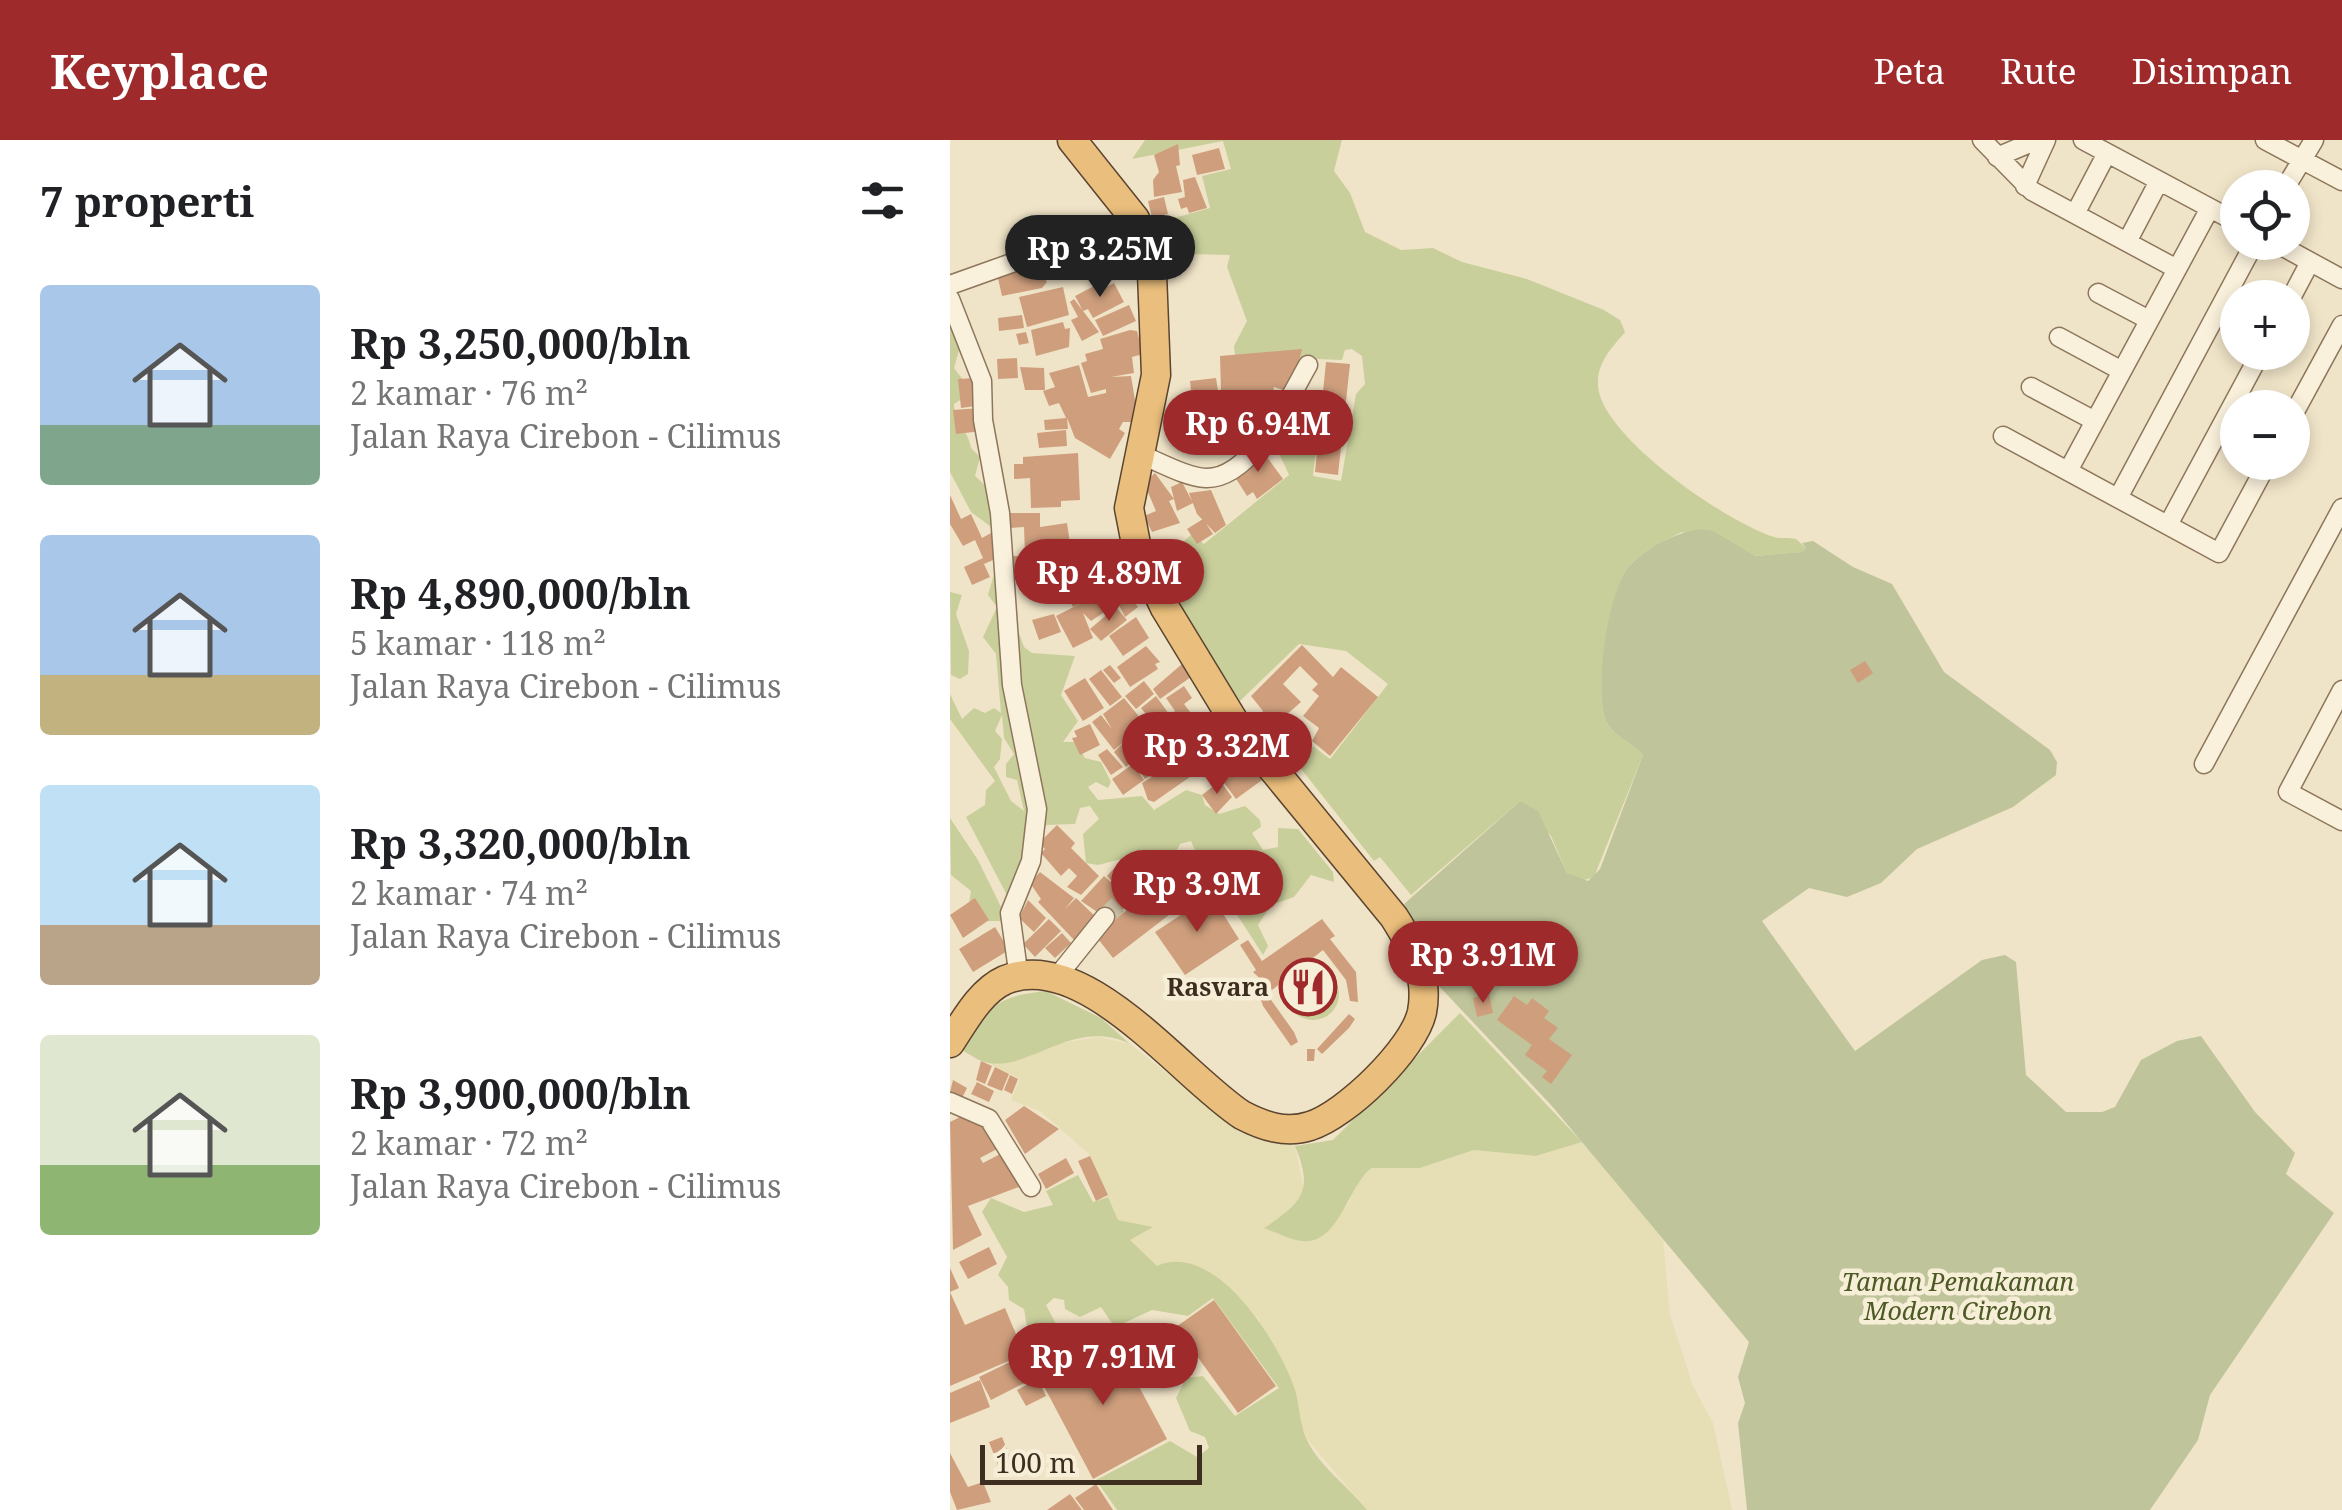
<!DOCTYPE html>
<html lang="id">
<meta charset="utf-8">
<style>
:root{--surface:#fff;--page:#f2f2f2;--text:#202124;--muted:#757577;--accent:#9e2a2b}
body{margin:0;font-family:"Noto Serif",serif;background:var(--page);color:var(--text);height:100vh;display:flex;flex-direction:column;font-size:38px;white-space:nowrap}
*{box-sizing:border-box;margin:0}
p{font-size:32px;color:var(--muted)}
.icon{flex:none;width:55px;height:55px;fill:none;stroke:currentColor;stroke-width:2;stroke-linecap:round;stroke-linejoin:round}
.map{position:relative;flex:1;overflow:hidden}
.drawer{display:flex;flex-direction:column;background:var(--surface);width:950px}
.drawer>*{flex:none}
.tools{position:absolute;left:1270px;top:30px;display:grid;gap:20px}
.tools a{display:grid;place-items:center;width:90px;height:90px;border-radius:50%;background:var(--surface);box-shadow:0 5px 15px #0003;font-size:50px}
.scale{position:absolute;left:30px;bottom:25px;width:222px;box-sizing:border-box;padding-left:10px;border:5px solid #3d2e20;border-top:0;font-size:28px;line-height:35px;white-space:nowrap;color:#3d2e20;-webkit-text-stroke:8px #f7eed8;paint-order:stroke}
.price{position:absolute;translate:-50% -85px;padding:0 22px;border-radius:35px;background:var(--accent);color:#fff;font-size:32px;line-height:65px;filter:drop-shadow(0 2px 5px #0008)}
.price::after{content:'';position:absolute;left:50%;top:60px;width:30px;height:22px;margin-left:-15px;background:inherit;clip-path:polygon(0 0,100% 0,50% 100%)}
.price.current{background:#222;color:#fff}
ul{padding:0;list-style:none}
li{display:flex;align-items:center;gap:30px;height:250px;padding:0 40px}
li span{display:grid;place-items:center;flex:none;width:280px;height:200px;border-radius:10px;color:#555}
li>.icon{margin-inline-start:auto}
span .icon{width:120px;height:120px;fill:#fffc;stroke-width:1}
li b{font-size:42px}
h2{display:flex;justify-content:space-between;align-items:center;height:120px;padding:0 40px;font-size:42px}
header{display:flex;align-items:center;gap:60px;box-sizing:border-box;height:140px;padding:0 50px;background:var(--accent);color:#fff}
header strong{font-size:48px}
nav{display:flex;gap:55px;margin-inline-start:auto;font-size:35px}
main{display:flex;flex:1;min-height:0}
.map>svg:first-child{display:block}
.farmland{fill:#e6deb5}
.green{fill:#c9cf9b;fill-rule:evenodd}
.cemetery{fill:#bfc49a}
.building{fill:#cf9f7d}
.lines{fill:none;stroke-linecap:round;stroke-linejoin:round}
.minor-tunnel{stroke:#ccc0a6;stroke-width:18;stroke-dasharray:18 9;stroke-linecap:butt}
.minor-casing{stroke:#8d765c;stroke-width:21}
.trunk-casing{stroke:#5b4430;stroke-width:31}
.minor{stroke:#faf1dc;stroke-width:18}
.trunk{stroke:#eabe7c;stroke-width:28}
.labels{text-anchor:middle;stroke-width:9;stroke-linejoin:round;paint-order:stroke}
.poi-label{font-size:25px;font-weight:bold;fill:#3d2e20;stroke:#f7eed8;text-anchor:end}
.park-label{font-size:25px;font-style:italic;fill:#4d5a26;stroke:#f7eed8}
</style>
<header>
<strong>Keyplace</strong>
<nav><a>Peta</a><a>Rute</a><a>Disimpan</a></nav>
</header>
<main>
<section class="drawer">
<h2>7 properti<svg class="icon" aria-label="filters" viewBox="0 0 24 24"><path d="M4 7h16M4 17h16"/><circle cx="9" cy="7" r="2"/><circle cx="15" cy="17" r="2"/></svg></h2>
<ul>
<li><span style="background:linear-gradient(#a9c7e8 70%,#7fa58c 0)"><svg class="icon" aria-label="home" viewBox="0 0 24 24"><path d="M3 11l9-7 9 7M6 9v11h12V9"/></svg></span><div><b>Rp 3,250,000/bln</b><p>2 kamar · 76 m²</p><p>Jalan Raya Cirebon - Cilimus</p></div></li>
<li><span style="background:linear-gradient(#a9c7e8 70%,#c2b280 0)"><svg class="icon" aria-label="home" viewBox="0 0 24 24"><path d="M3 11l9-7 9 7M6 9v11h12V9"/></svg></span><div><b>Rp 4,890,000/bln</b><p>5 kamar · 118 m²</p><p>Jalan Raya Cirebon - Cilimus</p></div></li>
<li><span style="background:linear-gradient(#bfe0f5 70%,#b9a48a 0)"><svg class="icon" aria-label="home" viewBox="0 0 24 24"><path d="M3 11l9-7 9 7M6 9v11h12V9"/></svg></span><div><b>Rp 3,320,000/bln</b><p>2 kamar · 74 m²</p><p>Jalan Raya Cirebon - Cilimus</p></div></li>
<li><span style="background:linear-gradient(#dfe7d0 65%,#8fb573 0)"><svg class="icon" aria-label="home" viewBox="0 0 24 24"><path d="M3 11l9-7 9 7M6 9v11h12V9"/></svg></span><div><b>Rp 3,900,000/bln</b><p>2 kamar · 72 m²</p><p>Jalan Raya Cirebon - Cilimus</p></div></li>
</ul>
</section>
<div class="map">
<svg width="1392" height="1370" viewBox="0 0 1392 1370">
<rect width="100%" height="100%" fill="#f0e4c8"/>
<path class="farmland" d="M149 897 180 904 280 983 307 997 345 1006 354 1050 348 1064 315 1088 397 1066 408 1042 422 1028H470L524 1010 587 1016 632 1002 713 1099 720 1175 743 1246 763 1283 782 1370H417L357 1299 308 1178 257 1130 207 1126 197 1117 179 1099 201 1087 168 1080 138 1013 90 971 61 960 70 939 38 923 65 921 104 904Z"/>
<path class="green" d="M195 0H392L384 31 400 53 415 92 451 110 483 108 512 122 577 139 654 170 670 180 675 192C662 208 647 222 648 245 650 296 778 383 824 397 830 399 839 397 846 399L856 408 852 412 804 416 732 392C713 401 693 410 679 426 659 449 644 549 655 578 661 596 682 602 693 615L644 737 631 741 617 733 601 696 570 661 461 755 430 717 424 721 348 625 363 606 380 619 438 544 396 511 349 504 289 562 220 457 211 422 242 394 254 404 339 335 328 311 349 302 367 300 363 336 391 341 406 254 415 244 412 216 402 209 395 210 392 220 285 216 284 206 297 181 277 127 280 115 239 114 211 93 210 82 260 68 252 36 281 29 273 1 182 19Z
M0 175 12 200 4 228 14 241 12 259 4 264C4 280 19 292 21 308L30 317 25 336 37 347 48 392 21 372 0 332Z
M46 427 74 507 82 513 125 516 111 555 128 581 113 602H126L135 618 151 622 161 642 158 648 146 642 138 647 148 660 192 656 204 670 236 650 252 655 255 665 269 674 295 666 310 680 311 687 302 693 313 710 328 707V688L348 689 383 732 384 742 361 735 344 757 321 765 308 785 318 806 313 815 275 756 274 741 249 720 241 701 230 704 224 716 243 760 238 768H221L211 747 172 719 148 725 136 723 133 694 149 679 140 666 130 668 125 684 96 685 60 761 16 677 35 665 36 650 45 641 0 579V554L12 579 24 568 35 573 44 568 51 573 46 514 33 497 47 467 38 455ZM52 575 54 598 64 614 56 624V637L67 640 74 671 61 661 44 627 50 619 52 599 45 591Z
M0 452 12 455 6 474 19 511 18 534 10 539 1 535Z
M0 678 28 720 55 775 50 781H38L19 764 21 751 1 735Z
M337 854a26 26 0 1 1 52 0a26 26 0 1 1-52 0Z
M96 851 151 878 180 904C125 877 81 930 39 923 30 922 19 914 10 909 38 868 45 856 96 851Z
M510 873 632 1002 586 1016 524 1010 470 1028H422C398 1044 390 1105 352 1101 340 1100 326 1092 314 1088 352 1063 364 1051 345 1006L383 1000Z
M128 1035 143 1062 158 1057 168 1080 203 1087 180 1100 207 1126C265 1100 328 1201 344 1247 350 1264 349 1284 357 1300 369 1326 399 1347 417 1370H167L146 1340 220 1301 247 1317 259 1308 255 1297 240 1291 226 1258 236 1238 253 1236 285 1276 329 1248 263 1158 238 1176 202 1170 174 1183H162L151 1167 130 1177 115 1169 114 1160 104 1158 96 1165 108 1188 101 1201 92 1202 77 1187 74 1169 59 1160 58 1147 48 1135 57 1117 32 1072 41 1058 74 1072 103 1065 96 1051Z
M217 1185 234 1193 245 1207 237 1221 207 1240 195 1229C193 1206 195 1195 217 1185Z"/>
<path class="cemetery" d="M749 389 763 391 805 416 852 412 856 408 852 403 863 401 903 427 942 444 994 532 1100 610 1107 622 1106 635 1063 667 967 709 931 743 897 757 859 748 812 781 905 911 1032 820 1055 815 1066 822 1076 935 1116 972H1152L1165 967 1191 920 1227 901 1251 896 1305 972 1345 1013 1336 1034 1384 1073 1260 1255 1248 1300 1200 1370H797L788 1283 795 1263 788 1237 799 1202 601 965 488 845 478 807 454 764 570 661 588 671 617 733 638 741 650 729 693 615C682 602 661 596 655 578 644 548 658 448 680 425 698 406 724 394 749 389Z"/>
<path class="building" d="M228 4 230 25 226 26 232 52 204 57 203 40 209 32 204 15Z
M269 8 275 29 247 35 242 15Z
M245 37 257 68 239 73 237 67 231 69 228 59 235 57 233 40Z
M214 57 218 74 202 78 198 61Z
M157 97 158 101 163 100 166 132 130 140 125 119 136 116 132 102Z
M86 124 97 142 92 148 52 156 47 134Z
M164 143 174 162 143 178 138 169 133 171 125 156 148 144 151 150Z
M113 147 119 175 77 187 69 157Z
M124 159 149 192 132 201 121 180 128 177 120 162Z
M179 165 186 181 153 196 145 180Z
M72 175 74 188 49 191 48 178Z
M113 182 115 189 120 188 119 207 86 216 81 190Z
M180 190 187 191 193 214 182 217 184 233 161 237 181 236 186 266 181 282H173L169 289 175 293 160 319 125 298 117 278 118 289 95 290 94 280 116 278 109 263 99 266 93 251 105 247 99 233 129 225 138 257 156 253V249L141 253 131 223 137 221 135 214 153 209 150 199Z
M76 192 79 203 69 205 66 194Z
M352 209 345 238 340 237 336 251 324 247 323 252 332 255 327 272 319 270 310 292 271 252 270 216Z
M67 218 68 238 48 239 47 219Z
M376 222 400 224 388 335 365 332Z
M70 227 94 228 95 250H75Z
M25 238 26 266 11 268 8 239Z
M266 238 269 257 242 260 240 241Z
M30 268 32 291 6 294 3 270Z
M116 290 117 306 89 308 87 293Z
M311 309 333 339 307 359 303 352 297 356 283 334Z
M128 313 130 360 111 361V367L81 368 80 338 64 339V324H73V317Z
M205 333 224 359 219 361 230 383 202 392 194 376 206 371 194 343Z
M232 342 243 363 227 371 221 347Z
M261 350 276 385 265 393 247 374 239 353Z
M0 355 11 379 21 374 32 398 41 393 52 416 34 424 40 437 22 445 14 427 33 418 25 400 13 406 0 384Z
M60 373H90V387L117 383 120 403H127V411H118L119 428 75 434V429H61V416H75L74 387 60 388Z
M253 379 263 394 247 404 237 389Z
M165 416 179 433 177 438 123 467 115 452 137 445 131 434Z
M108 433H118V448L113 454H99V439H109Z
M185 435 192 451 179 455 188 467 175 477 163 453Z
M159 449 168 463 141 481 133 473 143 498 123 508 106 476Z
M166 467 177 480 151 501 140 489Z
M104 474 111 492 89 500 82 480Z
M186 477 199 498 173 516 159 496Z
M352 505 383 537 391 527 428 557 380 616 362 601 369 588 353 576 369 556 362 550 368 544 350 526 333 544 351 562 327 583 322 577 313 586 306 578 313 571 301 556Z
M196 506 210 522 205 524 208 529 180 547 167 527Z
M915 521 923 533 908 543 900 530Z
M232 524 241 537 210 559 203 549Z
M160 525 171 538 164 543 153 530Z
M151 530 172 557 160 566 139 539Z
M135 538 154 568 133 581 114 551Z
M194 541 204 554 186 569 175 556Z
M234 546 242 558 234 564 240 572 235 576 239 581 250 573 269 607 245 624 232 606 239 601 229 587 214 597 191 568 206 556 219 574 211 581 225 571 216 558Z
M174 558 191 579 187 582 191 588 199 582 208 598 187 615 194 614 205 632 195 639 183 621 176 627 164 612 176 600 164 610 142 582 151 575 162 589 153 574Z
M140 584 150 605 130 615 122 598 127 597 124 591Z
M229 590 236 600 222 610 214 600Z
M196 615a12 12 0 1 1 24 0a12 12 0 1 1-24 0Z
M272 608 283 621 257 639 247 625Z
M157 609 173 627 161 635 148 615Z
M236 616 247 632 204 662 198 660 192 643Z
M295 617 312 640 286 659 269 636Z
M183 624 194 640 173 655 162 639Z
M270 641 282 657 266 674 252 655Z
M107 685 125 703 121 708 149 736 131 755 117 747 127 736 119 728 111 736 91 713 95 709 89 703Z
M171 721 205 744 159 780 131 761 154 736 170 750 157 736Z
M90 732 124 758 115 769 126 758 147 778 125 801 88 762 91 759 80 743Z
M209 745 228 768 163 818 145 795Z
M261 755 289 799 235 835 205 792Z
M25 758 39 780 13 798 0 775Z
M78 760 96 778 84 792 69 778Z
M99 779 111 791 85 817 73 804Z
M372 779 385 796 380 799 406 832 408 862 400 861 396 840 373 810 322 850 303 832 306 830 290 805 298 800 312 821Z
M45 787 59 810 23 832 9 809Z
M112 793 121 803 105 818 95 808Z
M316 853 344 892 348 902 341 906 313 866 310 857Z
M539 854 543 873 527 877 523 858Z
M564 856 577 865 582 858 599 871 594 878 608 888 599 899 622 915 601 944 592 937 597 931 575 915 582 905 547 880Z
M399 874 405 879 399 888 372 914 367 909Z
M357 909H365L364 921H357Z
M31 921 42 926 35 944 26 940Z
M45 927 59 934 52 951 37 945Z
M60 935 68 939 62 954 54 950Z
M3 940 17 948 12 958 0 952Z
M27 942 44 951 39 962 21 954Z
M74 966 109 989 75 1014 55 980Z
M16 974 28 985 35 981 49 1008 30 1018 33 1023 52 1013 69 1047 18 1066 32 1095 3 1110 0 982Z
M140 1016 158 1055 146 1061 128 1021Z
M116 1018 124 1033 96 1049 88 1034Z
M39 1107 47 1124 18 1139 9 1122Z
M0 1128 9 1148 0 1152 15 1185 55 1168 68 1199 80 1194 96 1232 41 1260 29 1237 80 1212 0 1246Z
M264 1160 326 1246 288 1273 226 1187Z
M163 1198 217 1299 143 1339 89 1237Z
M88 1239 96 1256 76 1266 67 1250Z
M30 1240 40 1267 0 1283V1253Z
M52 1297 64 1327 51 1333 39 1302Z
M0 1313 18 1347 33 1342 41 1362 7 1370 0 1352Z
M146 1344 163 1370H134L125 1358Z
M120 1354 132 1370H97Z"/>
<g class="lines">
<path class="minor-tunnel" d="M155 777 192 742"/>
<g class="minor-casing">
<path id="minor" d="M1032 0 1082 51 1227 129
M1133 0 1288 83
M1315 0 1392 41
M1047 17 1087 0
M1075 46 1096 0
M1335 48 1364 0
M1125 74 1157 13
M1177 102 1209 41
M1324 102 1392 139
M0 145 185 79
M1148 153 1199 180
M1341 158 1360 122
M0 159 32 241 33 280 50 373 62 545 87 669 81 721 60 773 69 838
M1109 197 1172 231
M1081 247 1145 281
M1342 277 1392 185
M1053 296 1269 413 1318 322
M189 314C208 321 235 337 256 338 302 339 339 258 358 225
M1118 331 1260 68
M1168 358 1305 102
M1218 385 1311 212
M1392 550 1338 652 1392 681
M1254 624 1392 368
M106 838 155 777
M0 962 39 979 81 1047"/>
</g>
<g class="trunk-casing">
<path id="trunk" d="M0 903C14 882 30 851 55 840 135 807 232 936 292 975 313 986 336 994 360 986 396 975 464 909 472 872 479 835 463 807 444 777L285 583 215 468 187 409 179 368 206 235 202 133 185 79 122 0"/>
</g>
<use href="#minor" class="minor"/>
<use href="#trunk" class="trunk"/>
</g>
<defs>
<g id="restaurant-ring" transform="scale(2.875)"><circle r="9.5" fill="#f7eed8" stroke="#9e2a2b" stroke-width="1.5"/><path d="M-5-6h1v4h1v-4h1v4h1v-4h1v5L-1.5 .5V6h-2V.5L-5-1ZM5-6V6H3V1.5H1.5Q1.5-4 5-6Z" fill="#9e2a2b"/></g>
</defs>
<g fill-rule="evenodd">
<use href="#restaurant-ring" x="358" y="847"/>
</g>
<g class="labels">
<g class="poi-label">
<text x="319" y="856">Rasvara</text>
</g>
<g class="park-label">
<text x="1008" y="1151">Taman Pemakaman<tspan x="1008" dy="29">Modern Cirebon</tspan></text>
</g>
</g>
</svg>
<div class="tools">
<a><svg class="icon" aria-label="locate" viewBox="0 0 24 24"><circle cx="12" cy="12" r="6"/><path d="M12 2v4M12 18v4M2 12h4M18 12h4"/></svg></a>
<a>+</a>
<a>−</a>
</div>
<div class="scale">100 m</div>
<b class="price current" style="left:150px;top:160px">Rp 3.25M</b>
<b class="price" style="left:308px;top:335px">Rp 6.94M</b>
<b class="price" style="left:159px;top:484px">Rp 4.89M</b>
<b class="price" style="left:267px;top:657px">Rp 3.32M</b>
<b class="price" style="left:247px;top:795px">Rp 3.9M</b>
<b class="price" style="left:533px;top:866px">Rp 3.91M</b>
<b class="price" style="left:153px;top:1268px">Rp 7.91M</b>
</div>
</main>
